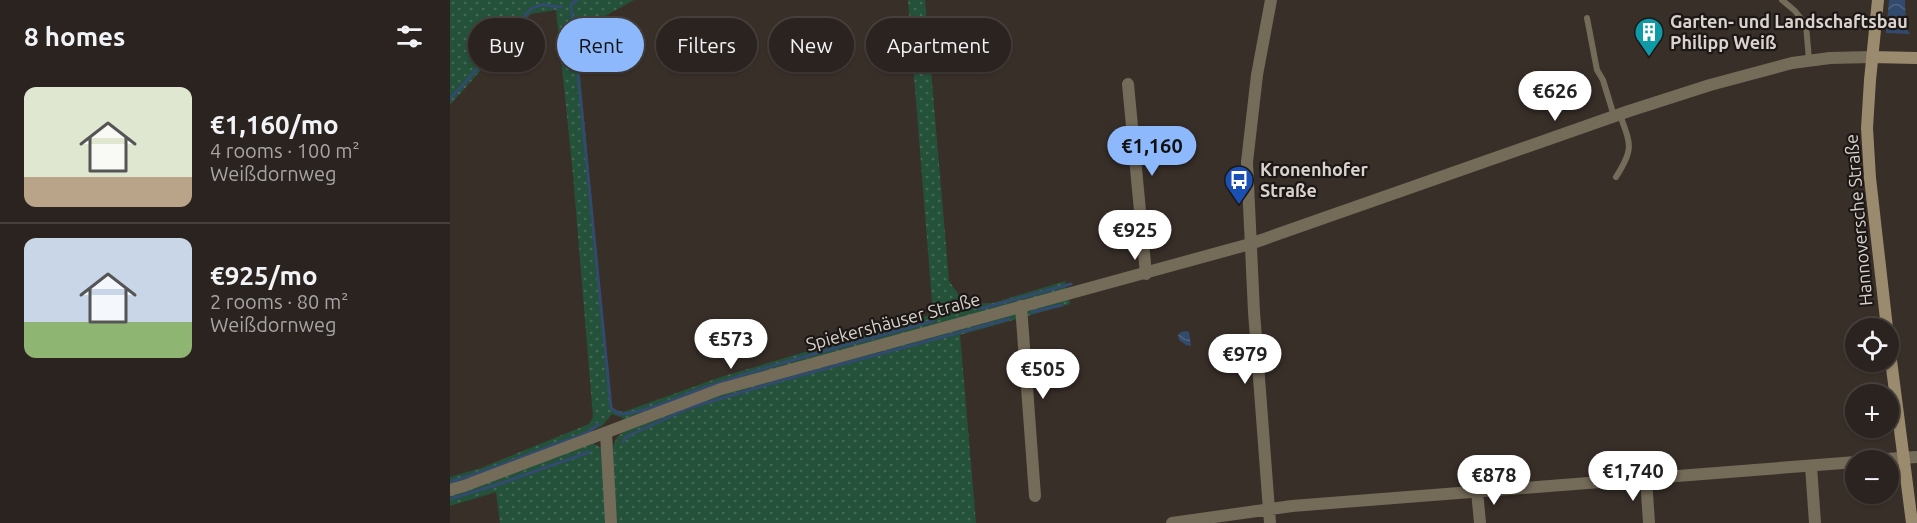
<!DOCTYPE html>
<meta charset="utf-8">
<style>
:root{--surface:#2b231f;--page:#372f2c;--text:#f1f3f6;--muted:#a6a4a4;--line:#47403d;--accent:#8db9fc}
body{margin:0;font-family:Ubuntu,sans-serif;background:var(--page);color:var(--text);height:100vh;display:flex;flex-direction:column;font-size:22px;white-space:nowrap}
*{box-sizing:border-box;margin:0}
p{font-size:20px;color:var(--muted)}
.icon{flex:none;width:33px;height:33px;fill:none;stroke:currentColor;stroke-width:2;stroke-linecap:round;stroke-linejoin:round}
.map{position:relative;flex:1;overflow:hidden}
.side{display:flex;flex-direction:column;background:var(--surface);width:450px}
.side>*{flex:none}
.banner{position:absolute;left:18px;top:18px;width:570px;height:54px;display:flex;gap:12px}
.controls{position:absolute;left:1395px;top:318px;display:grid;gap:12px}
.controls a{display:grid;place-items:center;width:54px;height:54px;border-radius:50%;background:var(--surface);box-shadow:0 2px 4px #0004,0 0 0 2px var(--line);font-size:30px}
.price{position:absolute;translate:-50% -51px;padding:0 14px;border-radius:21px;background:#fff;color:#222;font-size:20px;line-height:39px;filter:drop-shadow(0 2px 3px #0008)}
.price::after{content:'';position:absolute;left:50%;top:36px;width:18px;height:14px;margin-left:-9px;background:inherit;clip-path:polygon(0 0,100% 0,50% 100%)}
.price.active{background:var(--accent);color:#111}
ul{padding:0;list-style:none}
li{display:flex;align-items:center;gap:18px;height:150px;padding:0 24px}
li+li{border-top:2px solid var(--line)}
li span{display:grid;place-items:center;flex:none;width:168px;height:120px;border-radius:12px;color:#555}
li>.icon{margin-inline-start:auto}
span .icon{width:72px;height:72px;fill:#fffc;stroke-width:1}
li b{font-size:26px}
h2{display:flex;justify-content:space-between;align-items:center;height:72px;padding:0 24px;font-size:26px}
.chip{padding:0 21px;border-radius:27px;background:var(--surface);box-shadow:0 2px 4px #0004,0 0 0 2px var(--line);font-size:21px;line-height:54px}
.chip.active{background:var(--accent);color:#111}
main{display:flex;flex:1;min-height:0}
.map>svg:first-child{display:block}
.grass{fill:url(#grass-dots);fill-rule:evenodd}
.water{fill:url(#water-waves)}
.lines{fill:none;stroke-linecap:round;stroke-linejoin:round}
.stream{stroke:#324a6d;stroke-width:3}
.lane{stroke:#756b59;stroke-width:6}
.street{stroke:#756b59;stroke-width:12}
.secondary{stroke:#9b8b6e;stroke-width:12}
.labels{text-anchor:middle;stroke-width:4.5;stroke-linejoin:round;paint-order:stroke}
.poi-label{font-size:18px;font-weight:bold;fill:#d9d2cf;stroke:#1d1815;text-anchor:start}
.street-label{font-size:18px;fill:#d9d2cf;stroke:#1d1815}
</style>
<main>
<section class="side">
<h2>8 homes<svg class="icon" aria-label="filters" viewBox="0 0 24 24"><path d="M4 7h16M4 17h16"/><circle cx="9" cy="7" r="2"/><circle cx="15" cy="17" r="2"/></svg></h2>
<ul>
<li><span style="background:linear-gradient(#dfe7d0 75%,#b9a48a 0)"><svg class="icon" aria-label="home" viewBox="0 0 24 24"><path d="M3 11l9-7 9 7M6 9v11h12V9"/></svg></span><div><b>€1,160/mo</b><p>4 rooms · 100 m²</p><p>Weißdornweg</p></div></li>
<li><span style="background:linear-gradient(#c9d6e8 70%,#8fb573 0)"><svg class="icon" aria-label="home" viewBox="0 0 24 24"><path d="M3 11l9-7 9 7M6 9v11h12V9"/></svg></span><div><b>€925/mo</b><p>2 rooms · 80 m²</p><p>Weißdornweg</p></div></li>
</ul>
</section>
<div class="map">
<svg width="1467" height="523" viewBox="0 0 1467 523">
<defs>
<pattern id="grass-dots" width="8" height="8" patternUnits="userSpaceOnUse" patternTransform="scale(1.5)"><rect width="8" height="8" fill="#245139"/><path d="M2 2h.1M6 6h.1" fill="none" stroke="#436955" stroke-width="1.8" stroke-linecap="round"/></pattern>
<pattern id="water-waves" width="16" height="10" patternUnits="userSpaceOnUse" patternTransform="scale(1.5)"><rect width="16" height="10" fill="#324a6d"/><path d="M0 5q4-4 8 0t8 0" fill="none" stroke="#4f6381"/></pattern>
</defs>
<rect width="100%" height="100%" fill="#392f29"/>
<path class="grass" d="M0 0H184L126 32 161 408 173 412 271 377 483 314 458 0H475L499 281 515 304 543 303 615 281 620 304 510 335 526 523H50L46 492 0 506V477L31 468 139 424 143 417 123 175 106 10 81 14 0 105ZM162 414 173 418 177 429 167 437 162 449C147 449 144 444 135 433L152 426Z"/>
<path class="water" d="M1439 0H1455L1456 28 1460 34 1436 33Z
M736 331 739 332 741 346 736 345 729 340 728 335 731 332Z"/>
<g class="lines">
<path class="stream" d="M127 0 121 4 161 408C164 410 165 412 168 413 182 418 227 398 242 392 321 364 402 344 483 321
M0 99 81 9C98 0 98 8 112 7
M518 307 533 308 621 284
M582 312 612 305
M173 442 176 437 239 408 333 380 559 319
M0 482C36 471 71 458 106 444 119 439 139 435 148 424
M0 499 52 483 139 452"/>
<path class="lane" d="M1332 0 1345 11 1356 25 1359 60
M1137 18 1147 70 1153 80 1164 116
M1166 177C1184 149 1181 145 1170 115"/>
<path class="street" d="M678 84 696 274
M571 306 585 496
M156 433 161 523
M1420 460 1467 457
M1361 466 1365 523
M1196 478 1199 523
M0 490 14 486 271 389 800 244 1179 111 1260 85 1342 63 1380 58 1422 57
M1027 491 1030 523
M722 523 842 506 1406 462
M820 523 804 312 797 162 807 75 821 0"/>
<path class="secondary" d="M1428 0 1420 80 1417 128 1420 178 1437 328
M1422 57 1467 58
M1438 337 1462 523"/>
</g>
<defs>
<g id="building-pin" transform="scale(1.5)"><path d="M0 17L-7.5 6A9.5 9.5 0 1 1 7.5 6Z" fill="#0f9aa8" stroke="#1d1815"/><path d="M-4-6H4V6H1V3H-1V6H-4ZM-2.5-4.3h1.7v1.8h-1.7ZM.8-4.3h1.7v1.8H.8ZM-2.5-1h1.7V.8h-1.7ZM.8-1h1.7V.8H.8Z" fill="#fff"/></g>
<g id="bus-pin" transform="scale(1.5)"><path d="M0 17L-7.5 6A9.5 9.5 0 1 1 7.5 6Z" fill="#1a4fb4" stroke="#1d1815"/><path d="M-5-6H5V4H4V6H2V4H-2V6H-4V4H-5ZM-3.5-4V0h7V-4ZM-3.5 1.2v1.5H-2V1.2ZM2 1.2v1.5H3.5V1.2Z" fill="#fff"/></g>
</defs>
<g fill-rule="evenodd">
<use href="#building-pin" x="1199" y="32"/>
<use href="#bus-pin" x="789" y="180"/>
</g>
<g class="labels">
<g class="poi-label">
<text x="1220" y="28">Garten- und Landschaftsbau<tspan x="1220" dy="21">Philipp Weiß</tspan></text>
<text x="810" y="176">Kronenhofer<tspan x="810" dy="21">Straße</tspan></text>
</g>
<g class="street-label">
<text transform="translate(1409 220) rotate(-95)" y="6">Hannoversche Straße</text>
<text transform="translate(443 322) rotate(-15)" y="6">Spiekershäuser Straße</text>
</g>
</g>
</svg>
<div class="controls">
<a><svg class="icon" aria-label="locate" viewBox="0 0 24 24"><circle cx="12" cy="12" r="6"/><path d="M12 2v4M12 18v4M2 12h4M18 12h4"/></svg></a>
<a>+</a>
<a>−</a>
</div>
<b class="price" style="left:1105px;top:122px">€626</b>
<b class="price active" style="left:702px;top:177px">€1,160</b>
<b class="price" style="left:685px;top:261px">€925</b>
<b class="price" style="left:281px;top:370px">€573</b>
<b class="price" style="left:795px;top:385px">€979</b>
<b class="price" style="left:593px;top:400px">€505</b>
<b class="price" style="left:1183px;top:502px">€1,740</b>
<b class="price" style="left:1044px;top:506px">€878</b>
<div class="banner">
<a class="chip">Buy</a>
<a class="chip active">Rent</a>
<a class="chip">Filters</a>
<a class="chip">New</a>
<a class="chip">Apartment</a>
</div>
</div>
</main>
